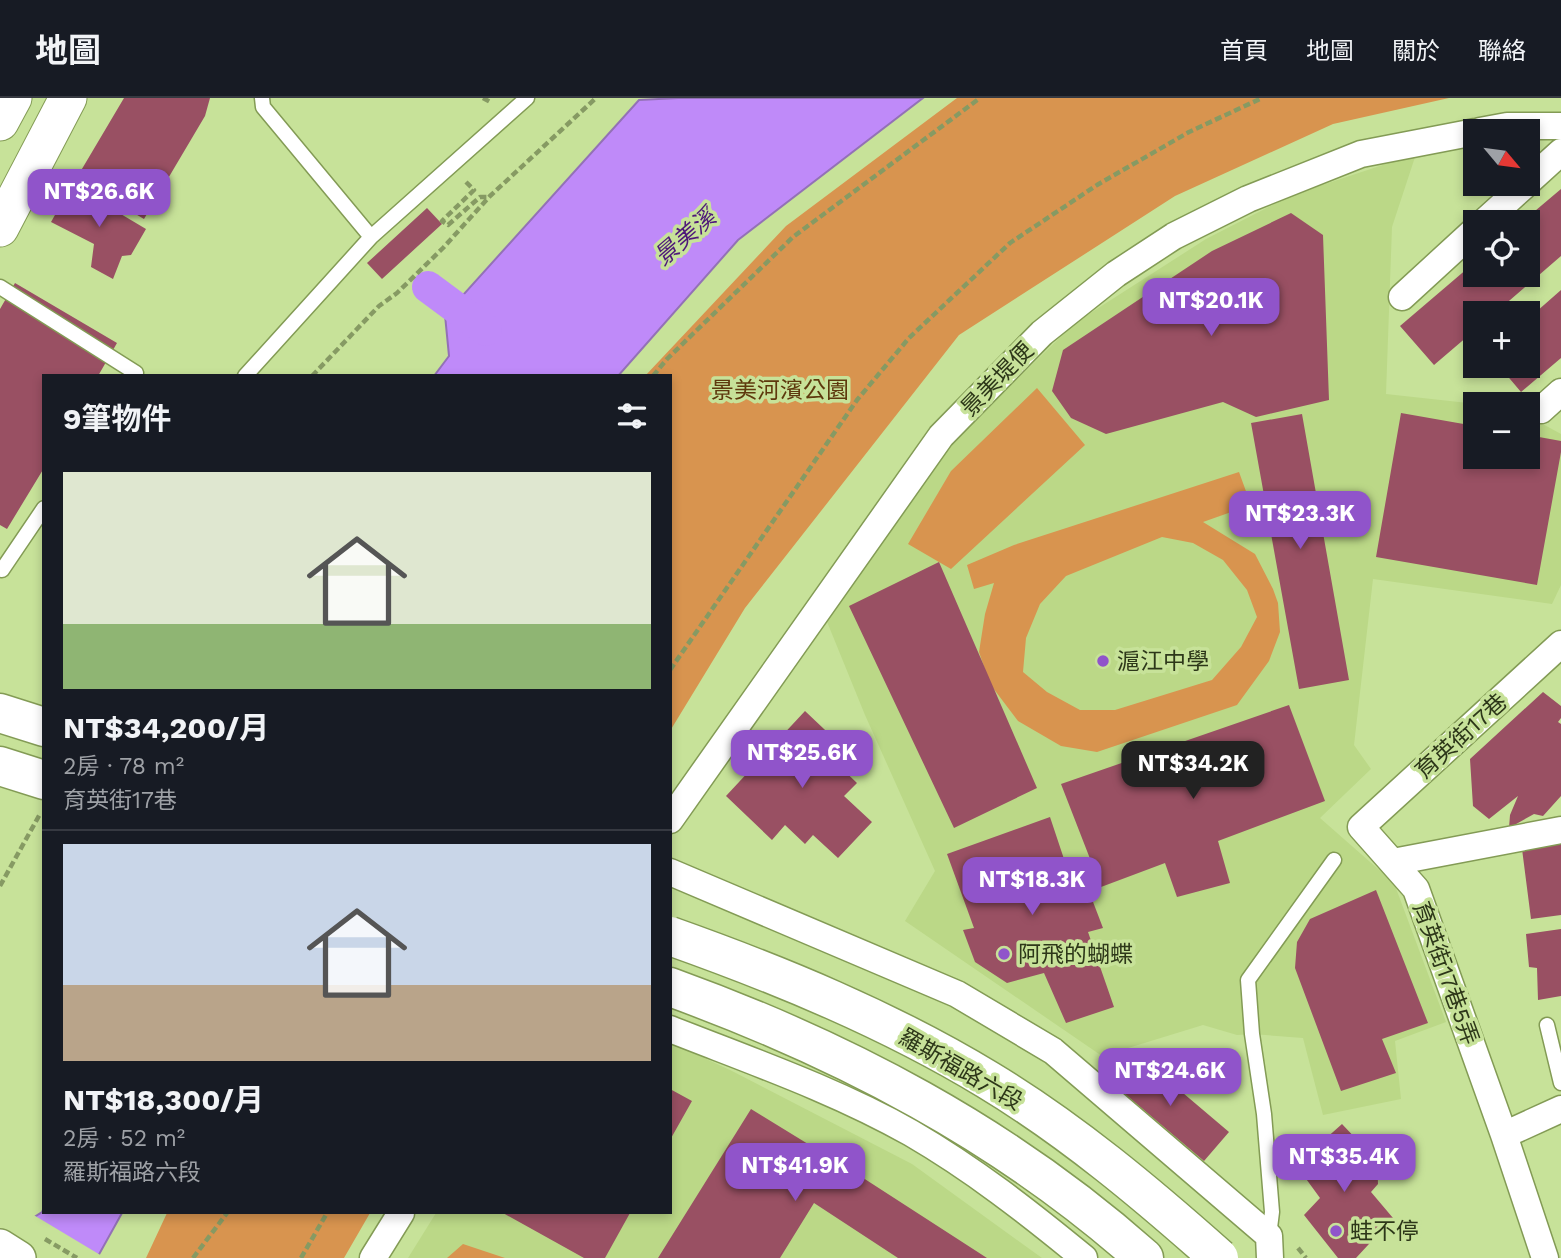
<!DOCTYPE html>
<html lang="zh-TW">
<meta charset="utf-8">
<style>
:root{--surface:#171b24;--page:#242831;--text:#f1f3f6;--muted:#9ea1a6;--line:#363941;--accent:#9054ca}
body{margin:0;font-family:"Work Sans","Noto Sans TC",sans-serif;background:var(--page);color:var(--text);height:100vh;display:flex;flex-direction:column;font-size:26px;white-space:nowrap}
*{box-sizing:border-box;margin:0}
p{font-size:23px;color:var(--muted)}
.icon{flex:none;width:38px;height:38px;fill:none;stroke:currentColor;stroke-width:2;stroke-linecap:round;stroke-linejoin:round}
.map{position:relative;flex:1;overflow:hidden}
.details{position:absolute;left:42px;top:276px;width:630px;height:840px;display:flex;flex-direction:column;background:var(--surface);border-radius:0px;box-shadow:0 4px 10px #0003}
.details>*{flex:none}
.needle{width:46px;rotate:119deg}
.fabs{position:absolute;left:1463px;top:21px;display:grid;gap:14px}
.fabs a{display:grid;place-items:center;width:77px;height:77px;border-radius:0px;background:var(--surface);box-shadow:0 4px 10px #0003;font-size:35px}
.price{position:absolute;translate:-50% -60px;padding:0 16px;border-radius:14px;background:var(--accent);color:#fff;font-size:23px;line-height:46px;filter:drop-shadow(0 2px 4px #0008)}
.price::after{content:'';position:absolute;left:50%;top:42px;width:21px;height:16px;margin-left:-10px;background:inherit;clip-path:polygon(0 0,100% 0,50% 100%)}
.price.current{background:#222;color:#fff}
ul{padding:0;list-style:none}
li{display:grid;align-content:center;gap:14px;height:371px;padding:0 21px}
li+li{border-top:2px solid var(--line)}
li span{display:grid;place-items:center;height:217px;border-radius:0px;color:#555}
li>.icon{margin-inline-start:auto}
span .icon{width:126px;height:126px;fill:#fffc;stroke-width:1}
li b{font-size:30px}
h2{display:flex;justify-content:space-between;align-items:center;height:84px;padding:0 21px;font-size:30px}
header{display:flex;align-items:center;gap:42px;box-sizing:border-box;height:98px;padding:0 35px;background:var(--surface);border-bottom:2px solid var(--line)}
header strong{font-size:33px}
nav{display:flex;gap:38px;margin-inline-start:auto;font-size:24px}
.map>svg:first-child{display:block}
.built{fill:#bbd887}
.green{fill:#d8944f;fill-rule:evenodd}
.water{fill:#bf8af9;stroke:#9371b6;stroke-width:2}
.pier{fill:#c7e299}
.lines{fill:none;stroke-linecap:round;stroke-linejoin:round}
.canal{stroke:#bf8af9;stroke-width:32}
.building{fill:#995063}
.service-casing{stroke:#839b55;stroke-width:17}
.minor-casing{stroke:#839b55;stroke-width:29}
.tertiary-casing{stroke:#839b55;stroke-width:36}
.secondary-casing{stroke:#839b55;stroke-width:39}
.primary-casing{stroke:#839b55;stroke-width:41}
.path{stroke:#869a63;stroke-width:4.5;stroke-dasharray:7 3.5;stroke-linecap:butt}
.service{stroke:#fff;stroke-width:14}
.minor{stroke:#fff;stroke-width:26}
.tertiary{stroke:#fff;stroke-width:33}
.secondary{stroke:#fff;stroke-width:37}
.primary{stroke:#fff;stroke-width:38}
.primary-bridge-casing{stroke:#839b55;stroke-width:41;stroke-linecap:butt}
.primary-bridge{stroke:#fff;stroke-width:38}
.poi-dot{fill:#9054ca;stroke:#c7e299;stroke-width:2.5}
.labels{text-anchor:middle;stroke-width:7;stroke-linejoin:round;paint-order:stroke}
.street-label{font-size:23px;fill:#2d3719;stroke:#c7e299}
.park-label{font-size:23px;fill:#5e390d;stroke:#c7e299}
.poi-label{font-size:23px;fill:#2d3719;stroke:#c7e299;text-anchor:start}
.water-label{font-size:24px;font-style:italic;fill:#4e1879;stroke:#c7e299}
</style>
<header>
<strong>地圖</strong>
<nav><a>首頁</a><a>地圖</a><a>關於</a><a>聯絡</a></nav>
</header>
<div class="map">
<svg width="1561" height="1160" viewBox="0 0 1561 1160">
<rect width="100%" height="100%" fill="#c7e299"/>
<path class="built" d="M1416 56 1392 129 1386 296 1477 306H1475V359H1528V318L1561 336V487L1552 506 1373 481 1354 647 1371 671 1320 720 1394 785 1446 924 1395 943 1401 1001 1323 1017 1303 940 1252 936 1237 937 1203 927 1102 958 905 823 935 773 865 617 821 509 931 365 1075 225 1206 141 1292 97Z
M670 944 732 973 912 1066 1042 1160H408L436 1115H670Z"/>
<path class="green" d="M957 0H1449L1333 26 1175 98 959 237 745 510 670 633V278H645L786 128Z
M1037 290 1085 347 951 471 908 446 951 373Z
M1239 374 1251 407 1203 424 1255 456 1273 491 1278 505 1280 534 1269 563 1237 607 1097 654 1061 648 1018 623 990 586 979 554 985 516 994 485 974 491 967 467 1014 447ZM1162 439 1193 445 1223 462 1247 492 1257 519 1241 549 1212 582 1115 612H1080L1047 594 1023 574 1026 540 1040 506 1066 478Z
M167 1115H370L344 1160H146Z
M463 1146 505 1160H447Z"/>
<path class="water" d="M678 0H923L738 142 618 278H434L449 258 445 217 639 2Z
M44 1109V1115H122L97 1160 0 1141 42 1114Z"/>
<path class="pier" d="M32 1116 102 1158 101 1160H0V1136Z"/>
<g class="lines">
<path class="canal" d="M428 189 486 232"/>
</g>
<path class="building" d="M124 0H210L205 18 144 121 76 81Z
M72 87 146 131 131 157 122 158 113 181 91 169 94 146 51 124Z
M1561 91V158L1495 215H1475V232L1434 267 1400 228 1475 164V177H1528V124H1522Z
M427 110 442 126 382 181 367 165Z
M1291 115 1323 137 1329 302 1256 319 1223 304 1106 336 1071 320 1052 293 1063 252 1212 153Z
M15 185 117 245 98 278H44V370L7 431 0 427V211Z
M1561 192V260L1521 294 1499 268H1528V221Z
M1401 315 1475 328V359H1528V337L1561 343V354L1537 487 1376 459Z
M1302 316 1349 582 1299 591 1251 325Z
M939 464 1037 690 954 730 849 508Z
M1543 594 1561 608V620L1558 624 1561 626V698L1543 718 1534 716 1509 730 1510 717 1518 698 1489 721 1473 708 1470 661Z
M1289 607 1325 703 1218 743 1230 785 1177 799 1165 765 1101 789 1061 686Z
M805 613 843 649 832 661 857 685 844 698 872 724 838 760 813 737 805 746 785 727 772 742 726 698Z
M1050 719 1077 800 1090 796 1103 830 1088 834 1114 909 1066 925 1044 875 1007 885 975 864 963 832 974 830 947 756Z
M1561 745V817L1531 821 1522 751Z
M1376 792 1428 925 1382 941 1396 975 1341 993 1295 870 1297 844 1310 821Z
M1561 831V898L1538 902 1537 870 1529 869 1526 836Z
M1137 956 1229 1034 1204 1063 1112 985Z
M670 991 692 1003 670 1042Z
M751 1011 839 1065 827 1086 840 1065 987 1160H898L814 1105 780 1160H658Z
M1342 1026 1377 1063 1378 1086 1371 1094 1393 1120 1356 1160H1338L1304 1117 1320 1100 1296 1067Z
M503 1115H630L605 1160H584Z"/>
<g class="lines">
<g class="service-casing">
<path id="service" d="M262 0 263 9 371 139
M0 189 136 275 133 278
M245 278 371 139 527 0
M0 470 2 472 44 410
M1547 927 1561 985
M1269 1138 1272 1114 1264 1016 1252 936 1248 882 1334 762"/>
</g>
<g class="minor-casing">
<path id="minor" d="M1480 33 1507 28H1561
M1528 84 1561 54
M1484 124 1526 86
M1402 199 1475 132
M1541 312 1561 294
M670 722 941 338 1042 235 1116 176 1174 138 1248 101 1361 56 1475 34
M1393 764 1561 732
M670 774 957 896 1053 953 1269 1138 1270 1160
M670 931C751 963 835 992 911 1035 973 1071 1028 1114 1084 1160
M1504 1037 1561 1011
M373 1160 401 1115
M1545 1160 1504 1037 1416 791 1361 729 1561 546"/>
</g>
<g class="tertiary-casing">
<path id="tertiary" d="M0 1148 19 1160"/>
</g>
<g class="secondary-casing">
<path id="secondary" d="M0 24 13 0
M0 130 68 0"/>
</g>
<g class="primary-casing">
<path id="primary" d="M0 615 44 629
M0 668 44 682
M670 889C844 952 1006 1037 1144 1160"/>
</g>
<path class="path" d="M483 0 492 5
M466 84 474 92 442 123 448 127 480 99H489
M312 278 379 208 397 195 443 150 490 98 596 0
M653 278 667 261 793 139 980 0
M670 572 857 302 909 240 1010 145 1097 87 1189 34 1262 0
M0 788 40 716
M45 1141 77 1160
M1298 1150 1306 1160
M193 1160 227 1115
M301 1160 327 1115"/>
<use href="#service" class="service"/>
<use href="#minor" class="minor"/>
<use href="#tertiary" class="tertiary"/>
<use href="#secondary" class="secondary"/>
<use href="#primary" class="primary"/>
<g class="primary-bridge-casing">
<path id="primary-bridge" d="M670 838C780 877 889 922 988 982 1071 1032 1147 1096 1219 1160"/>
</g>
<use href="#primary-bridge" class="primary-bridge"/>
</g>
<g class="poi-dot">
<circle cx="1103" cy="563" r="7"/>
<circle cx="1004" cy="856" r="7"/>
<circle cx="1336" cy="1133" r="7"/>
</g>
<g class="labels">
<g class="street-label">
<text transform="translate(997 281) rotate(-46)" y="8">景美堤便</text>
<text transform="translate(1461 638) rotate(-42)" y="8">育英街17巷</text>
<text transform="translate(1446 875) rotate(70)" y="8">育英街17巷5弄</text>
<text transform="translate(961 971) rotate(30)" y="8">羅斯福路六段</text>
</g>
<g class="park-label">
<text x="780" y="300">景美河濱公園</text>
</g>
<g class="poi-label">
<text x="1117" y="571">滬江中學</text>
<text x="1018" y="864">阿飛的蝴蝶</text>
<text x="1350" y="1141">蛙不停</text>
</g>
<g class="water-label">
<text transform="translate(685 139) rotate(-41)" y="8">景美溪</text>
</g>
</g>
</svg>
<div class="fabs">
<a><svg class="needle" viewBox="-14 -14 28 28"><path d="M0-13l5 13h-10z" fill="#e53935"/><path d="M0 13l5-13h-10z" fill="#9ea1a6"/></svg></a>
<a><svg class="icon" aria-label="locate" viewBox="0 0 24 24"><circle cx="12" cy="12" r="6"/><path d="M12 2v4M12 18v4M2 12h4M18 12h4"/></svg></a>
<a>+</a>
<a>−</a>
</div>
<b class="price" style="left:99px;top:131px">NT$26.6K</b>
<b class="price" style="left:1211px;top:240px">NT$20.1K</b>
<b class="price" style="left:1300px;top:453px">NT$23.3K</b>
<b class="price" style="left:802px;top:692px">NT$25.6K</b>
<b class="price current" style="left:1193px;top:703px">NT$34.2K</b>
<b class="price" style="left:1032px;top:819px">NT$18.3K</b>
<b class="price" style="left:1170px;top:1010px">NT$24.6K</b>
<b class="price" style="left:1344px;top:1096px">NT$35.4K</b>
<b class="price" style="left:795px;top:1105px">NT$41.9K</b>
<section class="details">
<h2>9筆物件<svg class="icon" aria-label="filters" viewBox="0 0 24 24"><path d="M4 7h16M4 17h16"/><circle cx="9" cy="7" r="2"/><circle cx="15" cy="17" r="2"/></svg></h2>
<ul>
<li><span style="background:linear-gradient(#dfe7d0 70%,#8fb573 0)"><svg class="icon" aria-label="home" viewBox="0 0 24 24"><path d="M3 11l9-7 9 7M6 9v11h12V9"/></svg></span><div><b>NT$34,200/月</b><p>2房 · 78 m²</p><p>育英街17巷</p></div></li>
<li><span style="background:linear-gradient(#c9d6e8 65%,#b9a48a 0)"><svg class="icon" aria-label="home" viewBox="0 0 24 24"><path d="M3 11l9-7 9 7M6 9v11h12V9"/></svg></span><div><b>NT$18,300/月</b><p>2房 · 52 m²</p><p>羅斯福路六段</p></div></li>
</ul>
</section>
</div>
